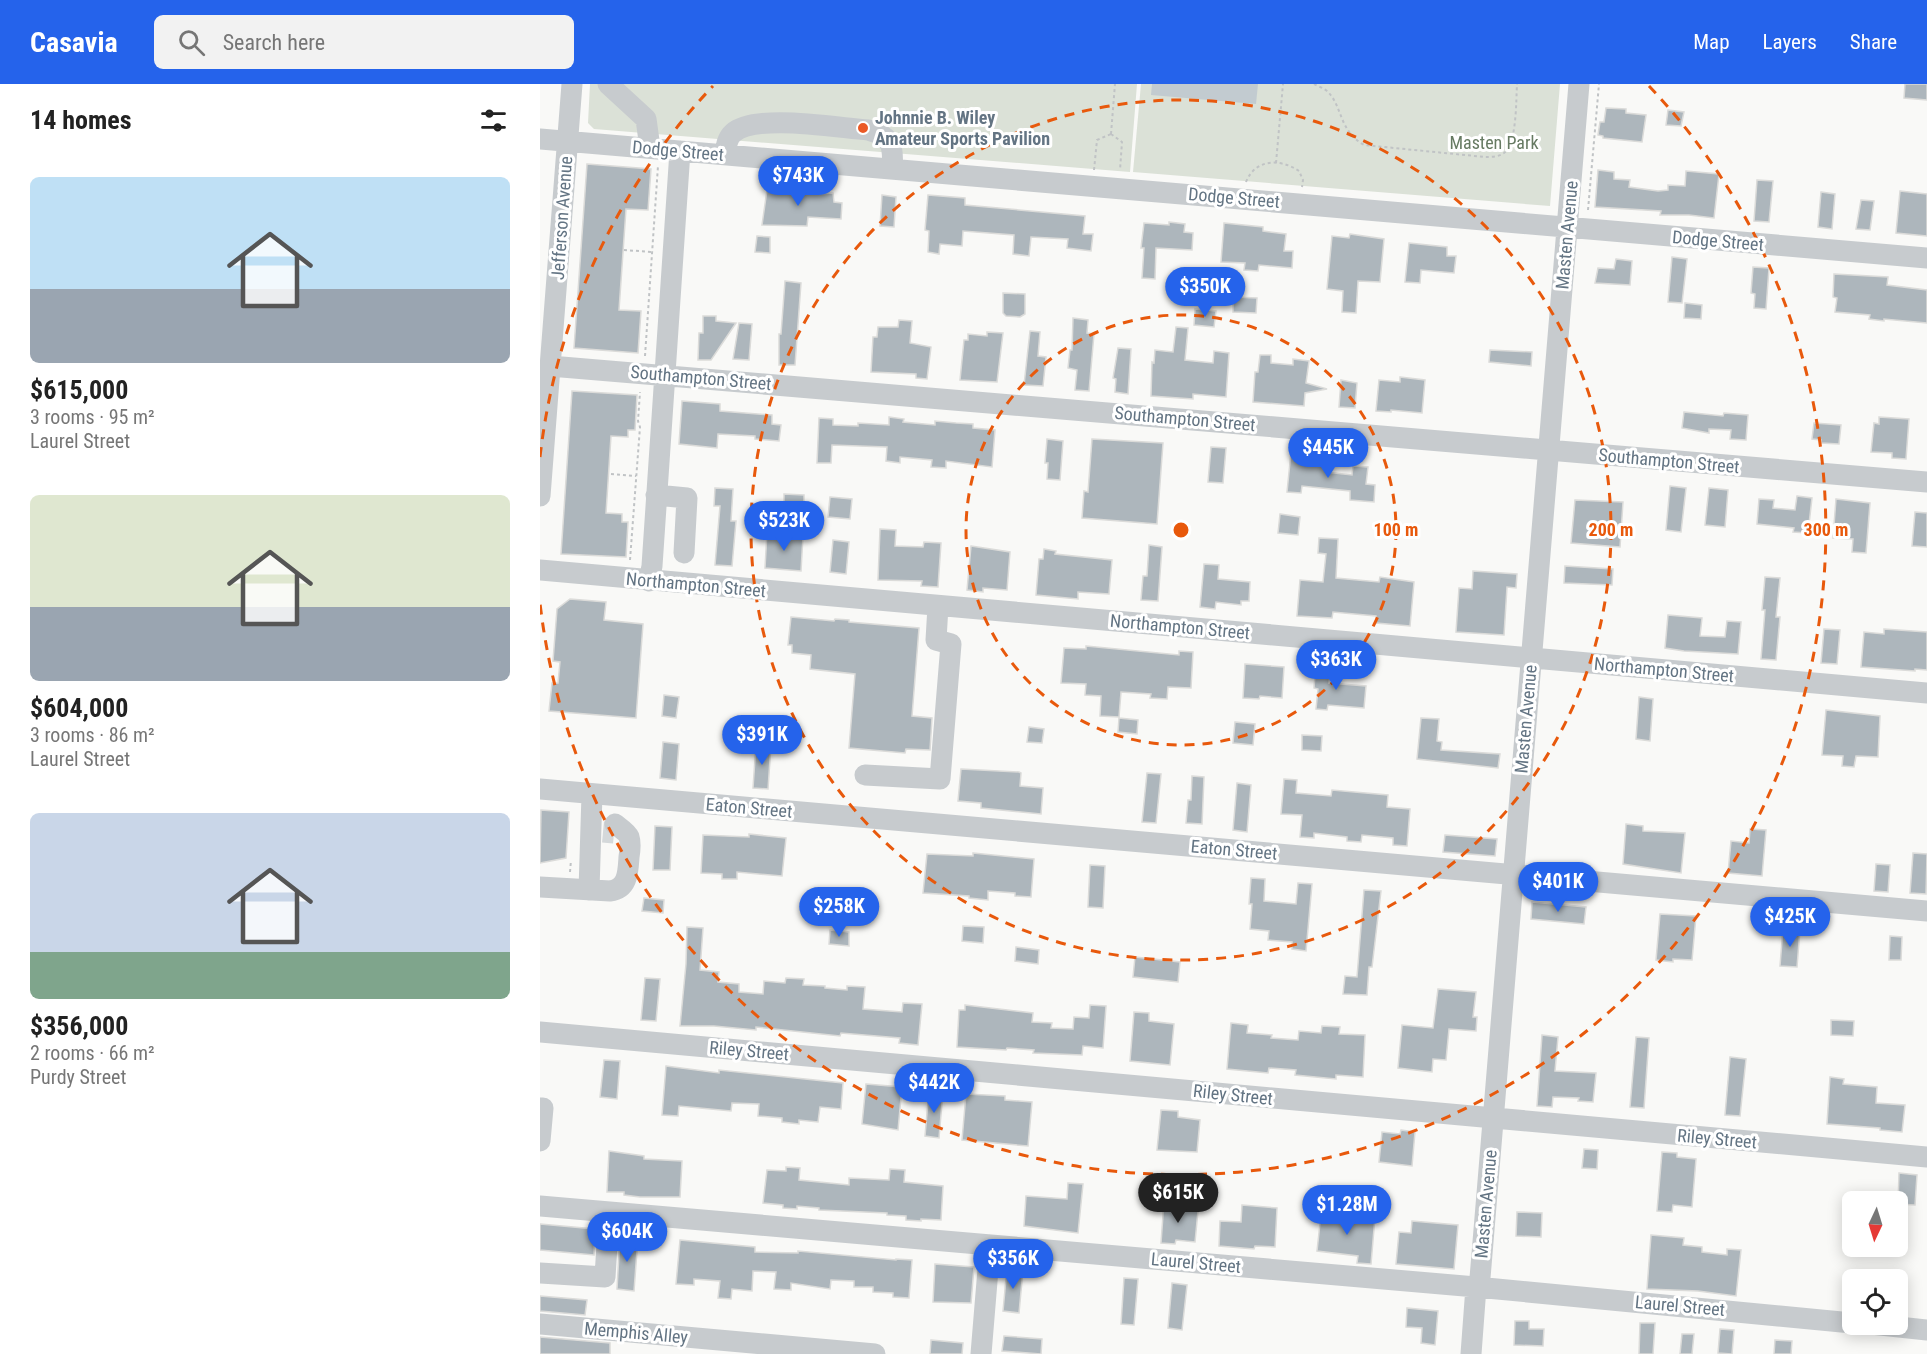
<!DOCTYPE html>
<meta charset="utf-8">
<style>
:root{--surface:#fff;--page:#f2f2f2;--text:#222;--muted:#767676;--accent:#2563eb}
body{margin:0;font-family:"Roboto Condensed",sans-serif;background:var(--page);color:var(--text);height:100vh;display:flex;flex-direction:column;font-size:22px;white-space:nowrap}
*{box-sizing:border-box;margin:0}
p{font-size:20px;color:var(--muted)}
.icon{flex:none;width:33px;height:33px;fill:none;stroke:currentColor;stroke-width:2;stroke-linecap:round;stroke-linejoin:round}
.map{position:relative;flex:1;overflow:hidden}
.sheet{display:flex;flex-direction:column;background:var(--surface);width:540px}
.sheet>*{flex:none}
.needle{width:39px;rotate:184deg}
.controls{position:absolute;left:1302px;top:1107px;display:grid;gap:12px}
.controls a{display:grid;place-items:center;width:66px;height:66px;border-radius:9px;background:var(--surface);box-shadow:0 3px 15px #0003;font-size:30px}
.price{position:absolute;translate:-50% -51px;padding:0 14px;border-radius:21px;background:var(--accent);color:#fff;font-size:20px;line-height:39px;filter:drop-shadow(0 2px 3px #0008)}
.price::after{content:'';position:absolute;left:50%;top:36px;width:18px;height:14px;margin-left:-9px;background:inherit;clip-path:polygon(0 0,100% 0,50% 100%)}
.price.selected{background:#222;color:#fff}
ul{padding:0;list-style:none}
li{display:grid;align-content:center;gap:12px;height:318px;padding:0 30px}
li span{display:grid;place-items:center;height:186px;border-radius:9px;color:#555}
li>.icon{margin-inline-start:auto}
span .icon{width:108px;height:108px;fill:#fffc;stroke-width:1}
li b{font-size:26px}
h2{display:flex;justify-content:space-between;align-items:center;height:72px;padding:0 30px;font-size:26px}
header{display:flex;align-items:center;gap:36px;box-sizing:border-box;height:84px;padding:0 30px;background:var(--accent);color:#fff}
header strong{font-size:28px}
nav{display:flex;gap:33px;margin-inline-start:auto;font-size:21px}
.search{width:420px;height:54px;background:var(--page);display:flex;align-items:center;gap:15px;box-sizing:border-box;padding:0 21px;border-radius:9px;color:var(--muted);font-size:22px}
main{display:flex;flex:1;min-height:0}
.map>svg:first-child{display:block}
.green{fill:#dbe1d7}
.water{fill:#c2cbd0}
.building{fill:#adb6bc;stroke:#dbdbd9;stroke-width:1.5}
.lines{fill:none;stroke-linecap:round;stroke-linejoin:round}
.minor-tunnel{stroke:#d4d8da;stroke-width:21;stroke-dasharray:21 10;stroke-linecap:butt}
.path{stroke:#c0c3c5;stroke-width:2;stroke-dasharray:3 3;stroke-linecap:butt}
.minor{stroke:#c7cbce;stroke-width:21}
.ring{fill:none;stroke:#e8590c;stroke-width:3;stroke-dasharray:10 8}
.poi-dot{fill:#ea5926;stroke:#fff;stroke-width:2}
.labels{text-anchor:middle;stroke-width:6;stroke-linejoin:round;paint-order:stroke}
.poi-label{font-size:18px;font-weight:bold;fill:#637483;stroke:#fff;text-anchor:start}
.park-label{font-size:18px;fill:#667a62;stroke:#fff}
.street-label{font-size:18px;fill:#637483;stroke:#fff}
.centre{fill:#e8590c;stroke:#fff;stroke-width:3}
.ring-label{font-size:18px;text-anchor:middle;font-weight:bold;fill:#e8590c;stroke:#fff;stroke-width:6;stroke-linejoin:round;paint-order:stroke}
</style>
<header>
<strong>Casavia</strong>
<div class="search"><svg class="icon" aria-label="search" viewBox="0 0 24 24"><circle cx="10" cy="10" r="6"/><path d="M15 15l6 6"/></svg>Search here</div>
<nav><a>Map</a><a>Layers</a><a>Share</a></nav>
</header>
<main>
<section class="sheet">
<h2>14 homes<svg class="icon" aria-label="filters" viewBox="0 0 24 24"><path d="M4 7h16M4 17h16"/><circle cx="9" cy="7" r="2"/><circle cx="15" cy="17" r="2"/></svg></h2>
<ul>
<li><span style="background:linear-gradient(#bfe0f5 60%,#9aa5b1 0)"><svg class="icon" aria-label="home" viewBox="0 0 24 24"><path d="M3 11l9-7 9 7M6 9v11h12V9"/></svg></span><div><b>$615,000</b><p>3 rooms · 95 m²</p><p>Laurel Street</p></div></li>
<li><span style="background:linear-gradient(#dfe7d0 60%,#9aa5b1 0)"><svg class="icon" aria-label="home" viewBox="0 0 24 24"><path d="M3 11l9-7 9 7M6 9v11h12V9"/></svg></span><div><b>$604,000</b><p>3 rooms · 86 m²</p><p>Laurel Street</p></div></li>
<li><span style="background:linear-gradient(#c9d6e8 75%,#7fa58c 0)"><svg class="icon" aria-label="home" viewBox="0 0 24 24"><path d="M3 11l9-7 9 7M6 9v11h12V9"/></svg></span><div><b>$356,000</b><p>2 rooms · 66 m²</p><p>Purdy Street</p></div></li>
</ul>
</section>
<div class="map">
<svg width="1387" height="1270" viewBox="0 0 1387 1270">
<rect width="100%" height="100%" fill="#f9f9f7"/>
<path class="green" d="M50 0H597L590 88 54 45 48 39Z
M601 0H1020L1010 122 593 88Z"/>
<path class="water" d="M612 0H718L716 20 611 11Z"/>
<path class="building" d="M1365 0H1387V16L1364 14Z
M1066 24 1086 25V29L1106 31 1102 58 1063 54V52L1058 51 1060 38H1064Z
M1128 26 1144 28 1141 42 1126 41Z
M47 80 111 85 108 126 86 125 79 226 101 227 98 269 34 264Z
M1058 86 1074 88V95L1090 96 1089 103 1118 107 1128 106V101L1145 102 1146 87 1179 90 1174 134 1149 131H1120L1121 127 1055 123Z
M1217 96 1233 97 1229 138 1214 137Z
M228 99 242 100 241 106H254L253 108 277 110 293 109 294 118 302 119 301 135 268 133 267 142 222 141Z
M1360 107 1387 110V152L1356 149Z
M1281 108 1295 110 1292 145 1278 143Z
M342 111 356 113 354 143 340 142Z
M388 111 425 114V121L545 132 543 150H553L551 167 527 164 528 155 491 153 489 172 473 170 474 151 423 147 422 162 400 160 399 170 388 168 389 147 385 146Z
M1321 116 1334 117 1330 146 1316 145Z
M629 138 645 140 644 148 653 149 652 166 616 164 615 195 602 194 604 164H601L604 139 629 141Z
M684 139 723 143V147L746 150 744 167H753L752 184 719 181 718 187 704 186 705 179 681 178Z
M810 150 844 155 840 198 818 197 816 229 802 228 803 207 787 205 792 152 809 154Z
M217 152 230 153V169L215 168Z
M869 159 907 163V172H916L914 189 881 186 880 199 865 198Z
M1132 173 1147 175 1142 219 1128 218Z
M1076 175 1092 177 1090 201 1055 199 1058 184 1074 185Z
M1213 183 1229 184 1226 225 1214 224 1215 210 1211 209Z
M1294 190 1348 193 1347 201 1387 206V239L1344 235V237L1329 235 1330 231 1295 228 1297 214 1293 213Z
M245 197 261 199 255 281H239V250H241Z
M463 209 485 210V230L480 233 466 232 463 229Z
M693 213 717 214 716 229 693 228Z
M1145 219 1162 221 1161 235 1144 234Z
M655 225 676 227 674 243 654 241Z
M163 232H176V237L196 239 171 276H158L159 249H163Z
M533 234 548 236 547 249 554 250 549 307 535 306 537 286 528 284 530 266H532Z
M359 236 372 237 370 259 391 263 387 295 376 294V290L331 288 333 253H337L338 243H358Z
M199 239 212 240 209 276 193 275Z
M636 243 648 244 645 276 673 279 674 267 689 269 686 313 653 310V315L611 312 612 278 614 279 615 266 633 268Z
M490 247 500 248 498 272 506 273 503 302 484 301Z
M447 248 463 249 457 298 420 296 424 256H428V250L447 252Z
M578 264 591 265 588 310 575 308 576 295 573 294Z
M950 266 992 268 991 282 949 278Z
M720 271H731V279L753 281V275L769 277 766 299 787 305 765 309 764 322 713 318 715 288H718Z
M860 293 885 296 882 329 851 326V328L836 327 839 296 860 298Z
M801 296 817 299 815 324 799 323Z
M32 307 97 311 95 346H88V353L71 352 66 429 82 430V438H88L86 473 21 470Z
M142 317 180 320V327L232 331V340L241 341 239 357 215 355V352L178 350 177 364 139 360Z
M1144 328 1183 332 1184 329 1208 331 1206 356 1190 355 1191 346 1169 345V349L1142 344Z
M349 333 364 335 363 338 395 341V337L416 339 433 340V344L455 346 452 383 406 377V384L391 383 392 376 360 373V379L346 377 347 363 292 361 291 379H277L279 334 293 335V341L318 342V339L349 341Z
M1339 333 1369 335 1366 375 1352 374V369L1331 368 1334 339 1339 340Z
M1274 339 1301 341 1299 360 1281 359V356L1272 355Z
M507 355 523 357 520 396 507 395 508 379H505Z
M552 355 623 359 617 440 542 434 544 407 548 408Z
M671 363 686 364 683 399 668 398Z
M751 368 765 370 764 377 787 379 786 388 812 391 813 382 828 383 826 400 835 401 834 418 810 416V407L762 402 761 409 747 408Z
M1130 402 1146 404 1141 448 1126 446Z
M175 404 193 405 191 437H196L192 482 175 481 180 422H174Z
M1169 404 1188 406 1185 443 1165 441Z
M244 410 264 411V424L244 423Z
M1257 412 1272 414 1268 449 1253 448 1254 444 1217 440 1219 415 1234 416 1233 424 1255 426Z
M290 413 312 415 310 435 288 433Z
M1296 415 1330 419 1326 469 1312 468 1313 455 1293 454Z
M1035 416 1083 418 1080 463 1031 459Z
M1375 428 1387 429V463L1372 462Z
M740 430 760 433 758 451 738 449Z
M340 445 356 446 355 462 383 463 384 458 401 459 398 503 381 502 382 497 338 496Z
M227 448 263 452 261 487 225 484Z
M779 454 798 455 796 494 839 498 840 493 874 498 870 542 836 539V532L793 528 792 534 757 532 760 496 783 498 786 470 778 469Z
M293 456 309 458 306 490 290 488Z
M609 461 622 463 618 517 601 516 603 492H607Z
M431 462 470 468 467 506 443 504V508L427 506Z
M504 465 516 467 515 470 572 476 569 510 538 508V515L496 511 499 475H503Z
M664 480 679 481 678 495 710 498 709 517H701V521L676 518 675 525 660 523Z
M1025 482 1073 485 1072 501 1024 499Z
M933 487 977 490 976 504 967 503 964 551 916 548 919 504 932 505Z
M1225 493 1240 494 1236 533H1240L1236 576 1221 575 1225 526H1222Z
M30 515 66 518 64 536 103 540 96 634 9 627 12 599H18L20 578 13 577 17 525Z
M1128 531 1162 534 1160 552 1185 553 1187 537 1201 538 1198 570 1144 567 1125 564Z
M251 533 294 537 295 535 309 536V538L379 544 372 632 392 634 390 666 366 665 365 669 309 664 315 590 270 585 271 571 252 569V561H248Z
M1284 545 1300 546 1297 580 1281 579Z
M1344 545 1387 548V586L1375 585V587L1321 583 1324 548 1344 550Z
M546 562 639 571V567L653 568 651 604 628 603 627 615 610 614 611 610 581 608 579 633 560 632 561 612 545 611 546 600 521 599 524 564 546 565Z
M776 578 791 580 789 599 826 602 824 624 788 621 787 626 776 625 778 605 774 604Z
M705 580 744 583 742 614 720 612 719 615 703 614Z
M124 611 139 613 136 634 122 632Z
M1099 613 1113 615 1110 657 1096 655Z
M1286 626 1340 632 1338 673 1316 672 1314 683 1302 682 1303 672 1282 671Z
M579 634 598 636 597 650 578 648Z
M881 634 899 635 897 657 902 658 901 666 960 670 958 684 877 675Z
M695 638 715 640 713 661 693 659Z
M489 643 504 645 502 659 487 658Z
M762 651 782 652 781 667 762 666Z
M123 658 139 660 136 696 120 694Z
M216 660 231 661 228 705 213 704Z
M421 685 479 688 481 689 480 702 503 704 501 730 441 724V719L418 717Z
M607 689 621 690 616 739 602 738Z
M652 692 664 693 662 740 646 739 648 716H651Z
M744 695 757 696 756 709 791 712 792 706 848 711 847 723 870 725 867 762 853 761V754L822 751 821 758 807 757V753L774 749V754L760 753 762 731 741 730Z
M697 699 711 701 707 748 693 746Z
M1 726 29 728 26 774 0 779Z
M1086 740 1103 742V747L1145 749 1141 789 1083 780Z
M115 742 132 743 130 786H113Z
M1210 745 1226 746 1222 792 1188 789 1191 757 1209 759Z
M209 750 246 754 242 792 197 788V795H182V790L161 789 163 751 209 753Z
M905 751 957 755 955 772 903 768Z
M433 769 494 775 491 813 475 812V809L448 807V816L429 814V812L383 809 387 770 433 772Z
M1373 769 1387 770 1386 810 1370 809Z
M1336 780 1350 781 1348 808 1334 807Z
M550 781 565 782 563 824 548 823Z
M711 794 725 795 724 817 756 820 758 799 772 800 766 867 752 865V858L728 856 729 847 710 845 712 820H709Z
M824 806 841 807 832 883H829L827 911 803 910 805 892 817 893Z
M104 814 124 816 123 829 102 827Z
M992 818 1046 823 1044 840 991 835Z
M1120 830 1156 832 1152 876 1133 875V878L1116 876Z
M423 842 444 843 443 859 422 857Z
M147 843 163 844 160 886 179 888 178 898 199 900V908L223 910 224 897 245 899 246 894 264 895 263 901 285 902V904L307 906V902L325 903 323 925 362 928 363 919 382 920 378 961 359 959 360 954 301 949 300 952 216 943V946L174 942H140L146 880Z
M1243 844 1260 845 1257 883 1240 882Z
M290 846 309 848V862L289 860Z
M1350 852 1362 853 1361 876H1349Z
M476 863 499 866 498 880 475 877Z
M595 873 640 878 638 898 593 893Z
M105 894 120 895 116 937 101 936Z
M898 905 936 908 933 933H937L936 947 909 945 906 976 893 975 892 988 858 984 862 941 893 944Z
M425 921 493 929 492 938 512 939 511 944 533 945 534 933 549 934 550 921 566 922 563 964 543 962 542 971 493 969 494 966 467 964 466 966 417 963 419 926H425Z
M594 928 609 929V937L634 940 630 981 590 977Z
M1291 936 1314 937 1313 952 1291 951Z
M691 939 708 941 707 949 732 951 731 954 758 956 759 947 781 949 782 942 800 943 799 950 825 951 823 993 796 991V995L755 991 756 986 729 984 728 989 687 985Z
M1002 951 1018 953 1015 987 1056 989 1053 1018 1038 1017 1039 1014 1013 1013 1012 1023 997 1022Z
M1096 953 1109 954 1104 1024 1090 1023Z
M1190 973 1206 975 1200 1032 1185 1031Z
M64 976 80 977 77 1015 60 1013Z
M126 982 179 989V986L303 999 301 1025 280 1023 278 1038 259 1036V1040L242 1038V1034L218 1032 219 1020 192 1019 191 1027 139 1022 138 1032 122 1031Z
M1290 993 1304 995 1303 1000 1337 1003 1336 1019 1365 1021 1362 1048 1340 1046V1044L1287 1040Z
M326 1000 362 1003 358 1046 322 1040Z
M389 1006 403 1007 399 1054 385 1052Z
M426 1010 465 1012V1016L492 1018 488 1062 422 1056Z
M621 1026 638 1027V1033L660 1036 657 1068 617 1066Z
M861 1046 875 1048 872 1082 839 1078 842 1048 860 1050Z
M1044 1065 1058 1066 1057 1085 1042 1084Z
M69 1067 104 1072V1075L142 1077 140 1113H100L84 1111V1108H67Z
M1122 1068 1137 1069V1073L1156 1075 1152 1123 1133 1121 1132 1128 1117 1127Z
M246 1083 260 1084 259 1096 309 1101V1094L349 1096 350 1085 365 1086 364 1098 403 1102 401 1136 381 1135V1137L366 1136V1132L347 1131V1129L279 1126V1124L257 1122V1125L243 1124V1121L223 1119 227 1086 246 1087Z
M1359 1089 1377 1091 1375 1121 1358 1120Z
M528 1099 543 1100 538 1149 484 1142 486 1112 527 1115Z
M624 1117 639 1119 638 1125 658 1127 655 1158 636 1156 635 1160 621 1159Z
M702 1121 737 1124 735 1163 715 1162 714 1165 679 1162 680 1137 701 1138Z
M977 1128 1002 1129 1001 1153 976 1152Z
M781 1130 821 1134V1132L835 1133 831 1180 817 1179 818 1172 777 1167Z
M872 1137 918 1141 914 1185 856 1180 859 1148 871 1149Z
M0 1140 55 1145 54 1171 0 1166Z
M1111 1151 1144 1154 1143 1161 1162 1163V1168L1187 1171V1165L1201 1166 1196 1212 1158 1207 1107 1205Z
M80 1152 98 1153 94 1207 77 1205Z
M140 1156 215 1163V1168L258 1169V1167L356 1176V1175L372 1176 369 1214 353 1213V1209L333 1208V1203H314V1197L291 1196 290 1205 251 1199V1206L234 1205 236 1188 213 1187 212 1207 192 1205 191 1215 178 1214 180 1197 154 1195V1201L136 1200Z
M395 1180 434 1183 431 1219 393 1218Z
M467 1184 483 1186 479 1229 463 1227Z
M584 1194 598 1195 594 1241 581 1240Z
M632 1199 647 1201 642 1246 628 1244Z
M0 1212 47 1216 45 1231 0 1227Z
M867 1224 898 1227 895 1261 881 1259 882 1244 866 1243Z
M975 1237H989V1245H1004L1003 1262 974 1261Z
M1100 1239H1115L1113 1270H1099Z
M1180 1245 1194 1246 1192 1270 1178 1269Z
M1142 1250H1154L1152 1270H1140Z
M464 1252 502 1255 501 1270 462 1267Z
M0 1253 70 1259V1270H0Z
M391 1256 423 1259 422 1270H390Z
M1235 1256 1252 1257 1251 1270H1234Z"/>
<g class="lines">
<path class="minor-tunnel" d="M63 748 74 749"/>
<path class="path" d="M774 0C778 2 783 4 787 7 803 22 798 46 824 61L945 73C951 73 959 73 964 69 977 60 976 16 977 0
M571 50 582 58 580 86
M571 50 575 0
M736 79 743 0
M554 86 557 56 571 50
M706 98C715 75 740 74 759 87L763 96 762 103
M1048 126 1059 0
M84 166 112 168
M105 272 118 82
M71 390 96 392
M90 476 100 343 98 337 100 308
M30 788 31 776"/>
<path class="minor" d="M68 0 106 35 110 64
M0 55 1387 174
M185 71C186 63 187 54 193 49 215 29 298 44 328 46 352 52 354 63 352 85
M10 282 1387 398
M116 411 147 414 144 469
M0 412 32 0
M0 486 1387 609
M109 497 112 482 140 67
M325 691 400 695 411 560 396 556 398 522
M0 705 1387 827
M0 803 70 807C88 805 88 788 89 773 90 767 91 759 89 753 87 748 80 744 75 740
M49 806 52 710
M0 948C462 989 924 1033 1387 1073
M0 1024H3L0 1057
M0 1122 936 1203 1312 1239
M0 1189 65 1193 69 1128
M0 1240 335 1270
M1331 1240 1387 1246
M441 1270 450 1161
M931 1270 936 1203 940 1194 1039 0"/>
</g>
<g class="ring">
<circle cx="641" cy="446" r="215"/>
<circle cx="641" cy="446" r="430"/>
<path d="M0 373A645 645 0 0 1 173 2M1109 2A645 645 0 1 1 0 519"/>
</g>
<circle class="poi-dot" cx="323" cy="44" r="6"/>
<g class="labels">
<g class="poi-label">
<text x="335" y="40">Johnnie B. Wiley<tspan x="335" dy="21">Amateur Sports Pavilion</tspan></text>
</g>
<g class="park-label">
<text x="954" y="65">Masten Park</text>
</g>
<g class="street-label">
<text transform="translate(138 67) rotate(5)" y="6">Dodge Street</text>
<text transform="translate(694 114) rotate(5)" y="6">Dodge Street</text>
<text transform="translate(22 134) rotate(-86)" y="6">Jefferson Avenue</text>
<text transform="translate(1027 151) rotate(-85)" y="6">Masten Avenue</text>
<text transform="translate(1178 157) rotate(5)" y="6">Dodge Street</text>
<text transform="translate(161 294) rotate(5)" y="6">Southampton Street</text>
<text transform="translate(645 335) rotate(5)" y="6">Southampton Street</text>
<text transform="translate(1129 377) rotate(5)" y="6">Southampton Street</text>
<text transform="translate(156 501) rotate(5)" y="6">Northampton Street</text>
<text transform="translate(640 543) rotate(5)" y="6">Northampton Street</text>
<text transform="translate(1124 586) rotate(5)" y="6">Northampton Street</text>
<text transform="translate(986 635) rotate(-85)" y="6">Masten Avenue</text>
<text transform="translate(209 724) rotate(5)" y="6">Eaton Street</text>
<text transform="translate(694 766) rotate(5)" y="6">Eaton Street</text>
<text transform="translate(209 967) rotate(5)" y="6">Riley Street</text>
<text transform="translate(693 1011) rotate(6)" y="6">Riley Street</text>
<text transform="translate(1177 1055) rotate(5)" y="6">Riley Street</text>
<text transform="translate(946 1120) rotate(-85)" y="6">Masten Avenue</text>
<text transform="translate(656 1179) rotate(5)" y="6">Laurel Street</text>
<text transform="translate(1140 1222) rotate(5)" y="6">Laurel Street</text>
<text transform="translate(96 1249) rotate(5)" y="6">Memphis Alley</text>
</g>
</g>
<circle cx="641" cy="446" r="9" class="centre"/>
<g class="ring-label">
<text x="856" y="452">100 m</text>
<text x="1071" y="452">200 m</text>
<text x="1286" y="452">300 m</text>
</g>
</svg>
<div class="controls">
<a><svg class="needle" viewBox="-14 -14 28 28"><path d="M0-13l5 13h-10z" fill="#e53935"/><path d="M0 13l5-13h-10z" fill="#767676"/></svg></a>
<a><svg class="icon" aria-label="locate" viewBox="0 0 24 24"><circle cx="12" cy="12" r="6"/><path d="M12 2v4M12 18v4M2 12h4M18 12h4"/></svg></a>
</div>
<b class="price" style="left:258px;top:123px">$743K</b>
<b class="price" style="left:665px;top:234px">$350K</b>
<b class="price" style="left:788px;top:395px">$445K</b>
<b class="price" style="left:244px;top:468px">$523K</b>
<b class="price" style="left:796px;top:607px">$363K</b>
<b class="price" style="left:222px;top:682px">$391K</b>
<b class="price" style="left:1018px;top:829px">$401K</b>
<b class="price" style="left:299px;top:854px">$258K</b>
<b class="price" style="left:1250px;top:864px">$425K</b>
<b class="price" style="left:394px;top:1030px">$442K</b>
<b class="price selected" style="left:638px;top:1140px">$615K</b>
<b class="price" style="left:807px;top:1152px">$1.28M</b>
<b class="price" style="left:87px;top:1179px">$604K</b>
<b class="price" style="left:473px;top:1206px">$356K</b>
</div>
</main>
